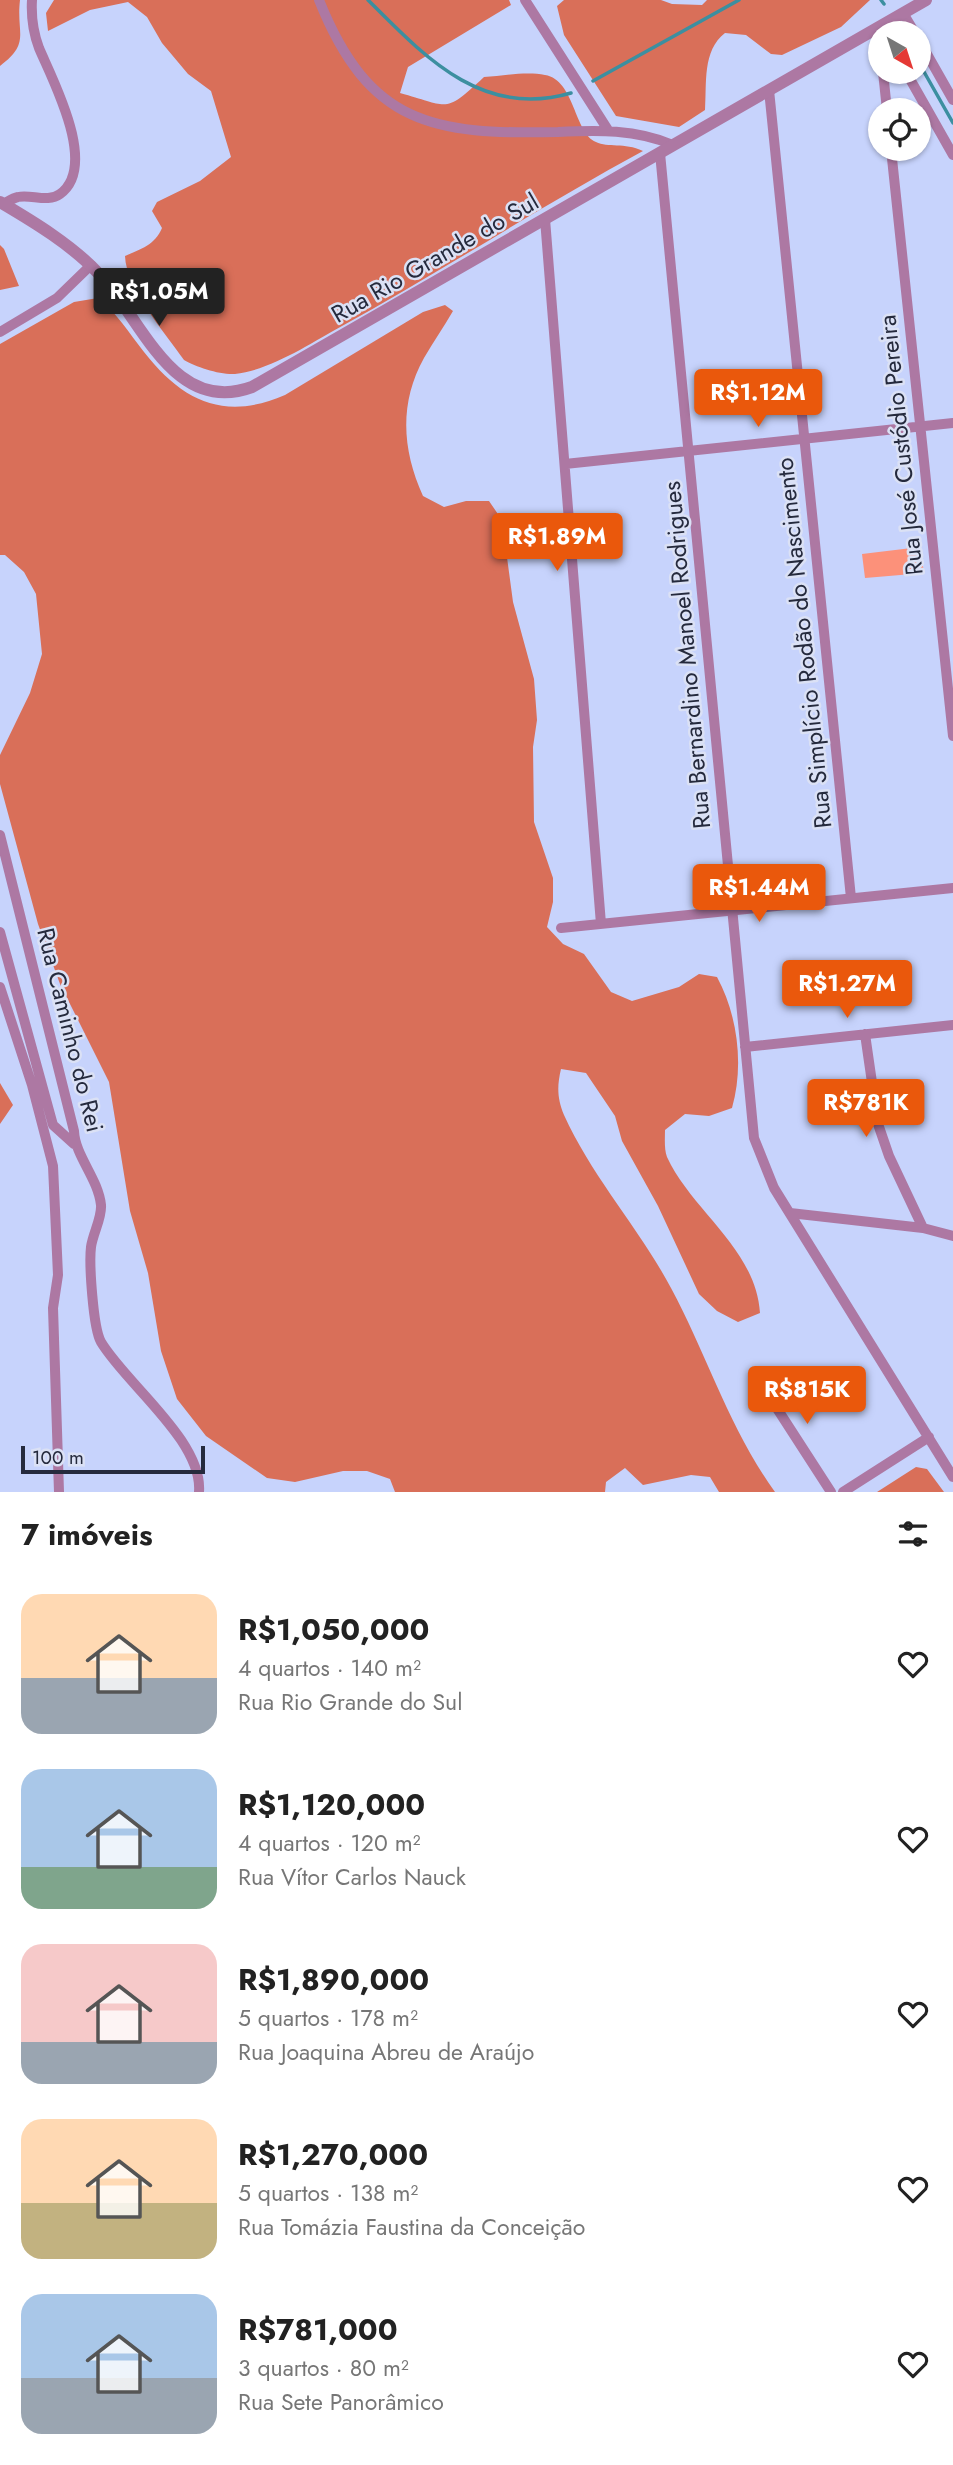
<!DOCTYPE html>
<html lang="pt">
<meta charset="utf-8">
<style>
:root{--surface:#fff;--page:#f2f2f2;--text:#222;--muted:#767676;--accent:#ea580c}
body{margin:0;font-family:Jost,sans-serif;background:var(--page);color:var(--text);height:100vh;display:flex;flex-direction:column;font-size:26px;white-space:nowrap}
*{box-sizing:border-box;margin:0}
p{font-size:23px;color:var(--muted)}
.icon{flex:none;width:38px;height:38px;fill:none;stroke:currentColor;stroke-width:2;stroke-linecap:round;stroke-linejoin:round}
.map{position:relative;height:1492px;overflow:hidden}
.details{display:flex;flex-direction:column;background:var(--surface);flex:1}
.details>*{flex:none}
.needle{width:46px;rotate:141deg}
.tools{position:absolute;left:868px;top:21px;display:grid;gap:14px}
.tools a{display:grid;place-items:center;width:63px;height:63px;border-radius:50%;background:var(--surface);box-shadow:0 2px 5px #0004;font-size:35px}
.scale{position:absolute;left:21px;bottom:18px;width:184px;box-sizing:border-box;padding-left:7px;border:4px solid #252a3d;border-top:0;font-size:19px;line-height:24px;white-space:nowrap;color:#252a3d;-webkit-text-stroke:5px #dbe1f5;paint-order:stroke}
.price{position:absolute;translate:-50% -60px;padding:0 16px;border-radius:7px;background:var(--accent);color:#fff;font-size:23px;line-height:46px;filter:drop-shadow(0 2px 4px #0008)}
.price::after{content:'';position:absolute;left:50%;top:42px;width:21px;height:16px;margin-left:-10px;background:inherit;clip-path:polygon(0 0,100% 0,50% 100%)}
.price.on{background:#222;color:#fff}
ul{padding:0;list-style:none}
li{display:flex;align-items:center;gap:21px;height:175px;padding:0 21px}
li span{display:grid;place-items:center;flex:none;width:196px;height:140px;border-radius:21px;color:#555}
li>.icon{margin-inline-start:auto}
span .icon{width:84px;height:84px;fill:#fffc;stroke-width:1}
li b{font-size:30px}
h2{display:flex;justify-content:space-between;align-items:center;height:84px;padding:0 21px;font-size:30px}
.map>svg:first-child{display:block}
.green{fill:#fc917a}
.forest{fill:#d96f59}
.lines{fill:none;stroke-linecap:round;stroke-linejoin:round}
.stream{stroke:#3c8fa0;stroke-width:3.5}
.minor{stroke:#ad78a3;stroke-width:10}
.tertiary{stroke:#ad78a3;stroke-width:12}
.labels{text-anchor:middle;stroke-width:5;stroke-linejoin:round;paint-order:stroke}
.street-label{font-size:24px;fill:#252a3d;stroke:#dbe1f5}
</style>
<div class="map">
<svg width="953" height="1492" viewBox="0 0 953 1492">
<rect width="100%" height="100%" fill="#c7d3fc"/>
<path class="green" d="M920 547 924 573 865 578 862 554Z"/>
<path class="forest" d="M0 0H20C16 34 31 43 0 66Z
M54 0H509L511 5 408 67 400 93C451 107 444 114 484 77 503 76 526 71 545 75 575 80 574 133 596 142 608 148 624 142 643 151 541 206 444 270 342 326 311 343 271 370 235 374 220 375 196 367 184 360 165 333 126 288 125 256 141 249 155 245 162 228L152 211 157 202 200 181 231 157 211 91 188 74 162 43 147 17 128 2 90 10 48 31 46 13Z
M564 0H661L672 4 702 5 707 0H870L841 27 782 55 771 54 746 35 725 33C702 51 707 83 705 110L679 127 616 116 564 35 557 6Z
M0 245 4 249 19 286 0 290Z
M98 298C117 313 129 333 144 352 183 402 225 421 285 395L423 312 445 305 453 311C444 327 433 342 424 358 399 403 402 450 423 496L444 507 466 501H489L502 520 513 602 534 679 537 720 533 747 534 822 553 878V902L547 927 563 944 584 954 611 992 632 1001 679 987 699 974 717 977C738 1016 744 1066 732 1108L709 1116 685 1114 665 1130C665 1138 664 1149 667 1157 692 1211 756 1249 760 1313L738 1322 717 1311 699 1294 658 1206 622 1141 615 1116 586 1073 561 1069C557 1086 557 1098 564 1115 592 1177 639 1228 671 1288 707 1355 730 1430 775 1492H719L710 1477 691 1475 643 1485 625 1468 606 1482 605 1492H395L390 1479 367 1471H343L295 1482 267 1478 206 1436 177 1399 161 1351 148 1273 130 1211 109 1082 60 984 38 924 0 784V755L30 693 42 654 36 594 24 572 5 555H0V344L74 302Z
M0 1083 13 1105 0 1124Z
M916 1467 927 1469 944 1492H877Z"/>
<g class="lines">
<path class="stream" d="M368 0C425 57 482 119 571 93
M881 0 884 4
M919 63 953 123
M593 81 739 0"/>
<path class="minor" d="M319 0C369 125 433 135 558 132 597 130 636 129 673 145
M525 0 608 130
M903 13 915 33
M879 27 880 43
M919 40 953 100
M883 72 887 110
M906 72 953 155
M769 90 851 898
M891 149 953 736
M660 153 754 1138 774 1188 953 1477
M3 204C7 202 13 198 18 197 31 194 48 203 60 194 99 166 52 79 39 48 33 32 31 17 32 0
M545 219 601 924
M0 332 57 298 91 265
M565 464 953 423
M0 835 74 1131C75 1156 98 1178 101 1205 102 1218 93 1233 91 1247 89 1263 93 1328 101 1342 126 1384 203 1441 199 1492
M561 928 953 888
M0 932 53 1125 74 1144
M0 987 32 1085 53 1166 58 1275 53 1308 59 1492
M865 1034 878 1124 889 1156 923 1228
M745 1047 953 1025
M790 1213 923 1228 953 1236
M756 1376 831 1492
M843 1492 929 1437"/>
<path class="tertiary" d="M0 202C34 222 72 245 99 274 142 319 173 416 252 387L926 0"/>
</g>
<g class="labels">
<g class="street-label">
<text transform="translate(435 258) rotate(-30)" y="8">Rua Rio Grande do Sul</text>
<text transform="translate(901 445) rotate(-96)" y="8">Rua José Custódio Pereira</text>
<text transform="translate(804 643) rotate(-96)" y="8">Rua Simplício Rodão do Nascimento</text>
<text transform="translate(687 655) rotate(-95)" y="8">Rua Bernardino Manoel Rodrigues</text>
<text transform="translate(70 1030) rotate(76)" y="8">Rua Caminho do Rei</text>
</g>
</g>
</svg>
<div class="tools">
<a><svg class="needle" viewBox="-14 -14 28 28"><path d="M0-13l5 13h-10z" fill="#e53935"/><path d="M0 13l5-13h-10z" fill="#767676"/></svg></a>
<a><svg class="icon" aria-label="locate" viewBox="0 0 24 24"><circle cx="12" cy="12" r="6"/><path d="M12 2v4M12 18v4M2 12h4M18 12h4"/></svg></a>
</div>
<div class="scale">100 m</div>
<b class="price on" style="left:159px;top:328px">R$1.05M</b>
<b class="price" style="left:758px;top:429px">R$1.12M</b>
<b class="price" style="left:557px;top:573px">R$1.89M</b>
<b class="price" style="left:759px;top:924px">R$1.44M</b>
<b class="price" style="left:847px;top:1020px">R$1.27M</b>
<b class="price" style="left:866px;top:1139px">R$781K</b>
<b class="price" style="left:807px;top:1426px">R$815K</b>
</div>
<section class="details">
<h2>7 imóveis<svg class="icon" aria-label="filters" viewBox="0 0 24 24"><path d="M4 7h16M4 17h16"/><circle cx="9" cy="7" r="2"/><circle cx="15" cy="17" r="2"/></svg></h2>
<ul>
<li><span style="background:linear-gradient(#ffd9b3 60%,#9aa5b1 0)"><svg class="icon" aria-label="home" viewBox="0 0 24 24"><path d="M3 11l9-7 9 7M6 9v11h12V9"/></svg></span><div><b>R$1,050,000</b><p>4 quartos · 140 m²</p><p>Rua Rio Grande do Sul</p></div><svg class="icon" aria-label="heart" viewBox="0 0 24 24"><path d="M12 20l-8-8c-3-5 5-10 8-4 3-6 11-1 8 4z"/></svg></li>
<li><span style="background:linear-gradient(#a9c7e8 70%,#7fa58c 0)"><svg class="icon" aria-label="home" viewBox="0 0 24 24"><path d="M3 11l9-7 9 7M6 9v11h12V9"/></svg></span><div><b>R$1,120,000</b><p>4 quartos · 120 m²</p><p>Rua Vítor Carlos Nauck</p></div><svg class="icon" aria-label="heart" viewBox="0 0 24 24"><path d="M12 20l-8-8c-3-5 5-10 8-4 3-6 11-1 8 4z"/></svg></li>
<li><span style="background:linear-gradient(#f6c9c9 70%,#9aa5b1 0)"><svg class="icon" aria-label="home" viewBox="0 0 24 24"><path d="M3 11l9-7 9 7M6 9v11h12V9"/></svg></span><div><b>R$1,890,000</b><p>5 quartos · 178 m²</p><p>Rua Joaquina Abreu de Araújo</p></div><svg class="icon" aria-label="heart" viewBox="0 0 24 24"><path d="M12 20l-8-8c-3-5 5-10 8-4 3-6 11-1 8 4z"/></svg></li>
<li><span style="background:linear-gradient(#ffd9b3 60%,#c2b280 0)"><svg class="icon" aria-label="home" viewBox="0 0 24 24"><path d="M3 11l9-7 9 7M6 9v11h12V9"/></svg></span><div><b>R$1,270,000</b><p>5 quartos · 138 m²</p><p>Rua Tomázia Faustina da Conceição</p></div><svg class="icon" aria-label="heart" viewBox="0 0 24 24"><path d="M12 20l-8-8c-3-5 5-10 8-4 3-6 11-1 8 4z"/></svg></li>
<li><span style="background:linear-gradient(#a9c7e8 60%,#9aa5b1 0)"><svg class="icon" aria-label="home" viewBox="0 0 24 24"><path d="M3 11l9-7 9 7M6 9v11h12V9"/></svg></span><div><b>R$781,000</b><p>3 quartos · 80 m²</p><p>Rua Sete Panorâmico</p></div><svg class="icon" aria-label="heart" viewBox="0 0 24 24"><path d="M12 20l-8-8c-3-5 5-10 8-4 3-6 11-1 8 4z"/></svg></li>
</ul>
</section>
